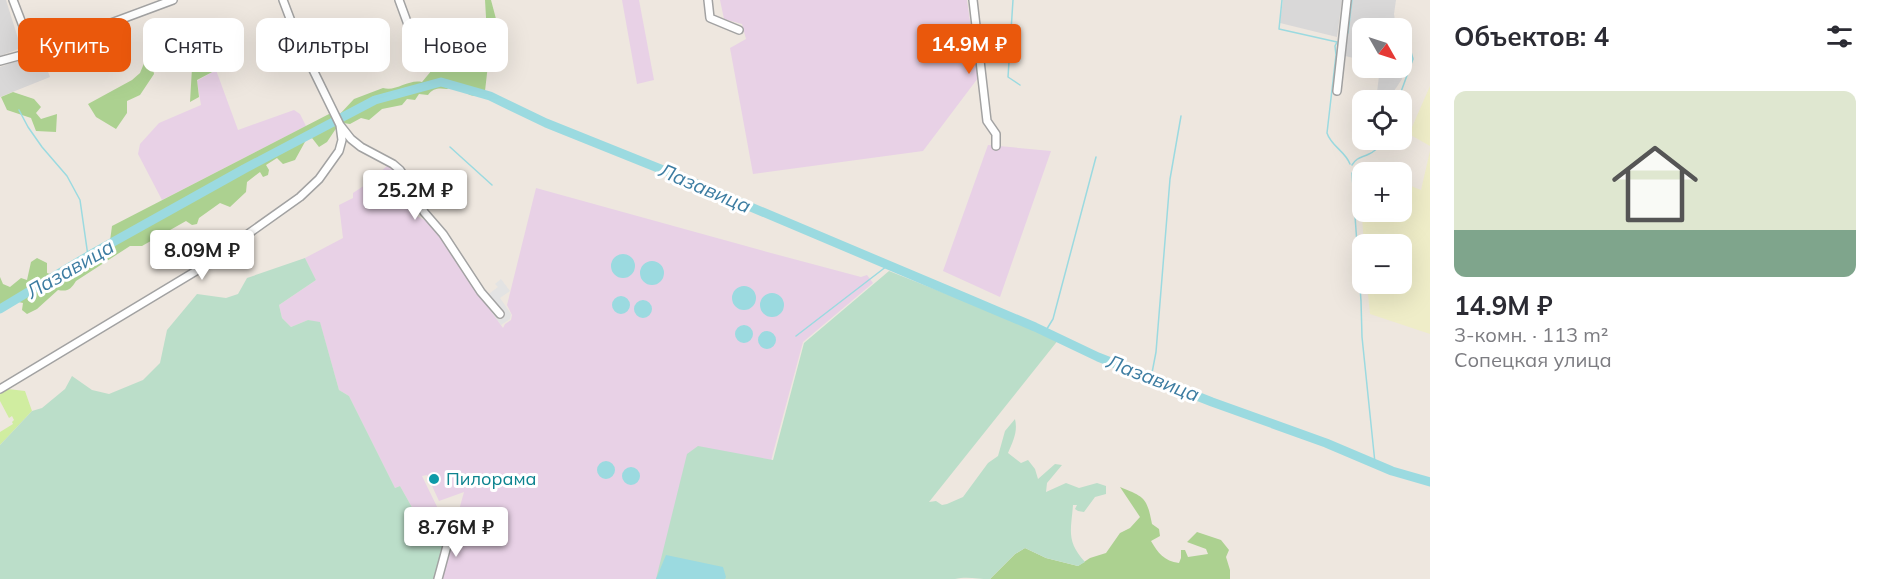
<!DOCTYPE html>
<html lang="ru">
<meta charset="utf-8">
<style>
:root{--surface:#fff;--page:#f2f2f3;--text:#2b2b33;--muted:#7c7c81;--accent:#ea580c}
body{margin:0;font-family:Mulish,sans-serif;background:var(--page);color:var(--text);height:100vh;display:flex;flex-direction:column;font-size:22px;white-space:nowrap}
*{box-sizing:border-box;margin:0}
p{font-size:20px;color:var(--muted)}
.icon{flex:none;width:33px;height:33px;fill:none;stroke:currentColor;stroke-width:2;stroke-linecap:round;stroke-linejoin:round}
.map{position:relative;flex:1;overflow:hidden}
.details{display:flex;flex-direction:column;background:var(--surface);width:450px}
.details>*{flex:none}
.banner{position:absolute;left:18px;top:18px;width:570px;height:54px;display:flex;gap:12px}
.needle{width:39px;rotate:129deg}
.buttons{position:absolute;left:1352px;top:18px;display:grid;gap:12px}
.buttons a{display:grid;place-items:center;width:60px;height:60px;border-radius:12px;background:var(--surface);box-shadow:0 6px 24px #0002;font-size:30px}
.price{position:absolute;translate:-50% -51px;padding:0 14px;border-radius:6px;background:#fff;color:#222;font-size:20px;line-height:39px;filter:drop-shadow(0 2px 3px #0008)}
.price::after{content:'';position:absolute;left:50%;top:36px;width:18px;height:14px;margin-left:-9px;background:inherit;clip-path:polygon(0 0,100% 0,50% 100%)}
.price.selected{background:var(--accent);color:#fff}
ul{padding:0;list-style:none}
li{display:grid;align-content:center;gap:12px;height:318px;padding:0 24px}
li span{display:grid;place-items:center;height:186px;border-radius:12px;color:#555}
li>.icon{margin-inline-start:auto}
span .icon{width:108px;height:108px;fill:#fffc;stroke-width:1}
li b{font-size:26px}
h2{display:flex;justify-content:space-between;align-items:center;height:72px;padding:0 24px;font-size:26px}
.pill{padding:0 21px;border-radius:12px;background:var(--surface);box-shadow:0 6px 24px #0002;font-size:21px;line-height:54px}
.pill.selected{background:var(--accent);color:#fff}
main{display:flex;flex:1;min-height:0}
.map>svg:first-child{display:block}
.residential{fill:#d9d8d8}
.industrial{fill:#e8d1e6}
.farmland{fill:#efedc8}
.grass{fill:#d0eda0}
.forest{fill:#acd190}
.wetland{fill:#bbdec9}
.parking{fill:#e3e3e3}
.water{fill:#9bdae0}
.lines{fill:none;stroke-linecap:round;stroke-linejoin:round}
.stream{stroke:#9bdae0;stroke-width:1.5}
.river{stroke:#9bdae0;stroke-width:9}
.minor-casing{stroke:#a2a2a2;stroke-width:10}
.minor{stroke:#fff;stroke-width:7}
.culture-dot{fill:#0f9aa8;stroke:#fff;stroke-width:2}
.labels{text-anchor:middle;stroke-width:6;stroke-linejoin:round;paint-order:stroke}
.culture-label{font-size:18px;fill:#0d838f;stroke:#fff;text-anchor:start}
.water-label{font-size:20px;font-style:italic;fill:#3c7ca1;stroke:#fff}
</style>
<main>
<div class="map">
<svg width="1430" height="579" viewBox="0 0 1430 579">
<rect width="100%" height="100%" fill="#eee7df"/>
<path class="residential" d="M0 0H6L21 48 0 56Z
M1283 0H1342L1337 37 1280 23Z
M1350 0H1396L1394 14 1396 28H1362V60L1345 56Z
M1401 44 1406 50 1402 79 1388 100H1376L1380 68H1401Z
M41 53 50 77 0 97V67L22 59 24 62 41 56Z"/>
<path class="industrial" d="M622 0H639L654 80 637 84Z
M720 0H967L978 78 923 151 753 174 730 48 746 39 742 24 724 19Z
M216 70 238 130 294 110 300 114 306 126 162 200 138 154 140 144 159 123 201 105 197 81Z
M988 145 1051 151 1000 297 943 271Z
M387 166H392L398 172 414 200 416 216 429 222 503 328 505 324 511 320 512 315 507 305 536 188 771 253 861 277 867 275 873 283 803 342 773 453 744 579H440L464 492 439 501 427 475 422 476 443 519 442 524 423 527 400 486 395 488 349 396 339 390 320 323 308 320 291 327 282 318 279 305 316 280 305 258 343 238 339 205 353 198V193L365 185Z"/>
<path class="farmland" d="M1430 86V146L1409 134Z
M1430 151V334L1370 314 1367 284H1401V244H1364L1362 217 1360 182 1362 179V212H1401V182L1421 190Z"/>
<path class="grass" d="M8 389 25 391 32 411 0 445V432L13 424 12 422 14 420 12 416 9 418 0 401V392Z"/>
<path class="forest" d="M485 0H491L500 34 499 44 492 45 487 34Z
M215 41 218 60 214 63 216 70 197 80 199 97 190 102 192 68 182 70 177 55Z
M483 48 489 56 485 91 481 96C478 96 472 96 470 95 461 91 459 83 447 89 439 88 433 88 428 95L419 94 415 100 407 99 402 105 382 109 369 120 361 118 350 124 343 123 339 115 354 99 383 88C396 92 408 79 422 82L432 70Z
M145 61 152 64 154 74 140 95 127 101V113L116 129 96 117 88 104 132 80 140 73Z
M13 92 34 99 41 107 36 113 41 119 57 114 56 132 36 131 31 118 7 110 1 97Z
M329 114 334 117 337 127 327 142 319 147 312 138 306 140 295 160 283 164 277 158 266 165 269 170 268 175 263 177 260 172 247 182 246 192 230 207 220 203 199 218 197 224 192 225 186 221 142 246H130L76 281C71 289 68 292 58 290L37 309 27 314 22 310 23 303 9 300 0 305V277L3 284 10 287 21 278 27 280 31 262 37 258 47 263V273L53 275 110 241 112 226Z
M1120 487C1145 497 1147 498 1152 524L1159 529 1160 536 1151 541C1158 553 1164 561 1179 563L1181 558V550H1185L1188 557 1208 554 1206 549 1187 542 1197 532 1221 540 1229 550 1226 557 1230 570V579H990L1015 554 1025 548 1046 558 1078 566 1090 558 1106 553 1120 533 1130 528 1140 517Z"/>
<path class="wetland" d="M305 258 316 280 279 305 282 318 291 327 308 320 320 322 339 390 349 396 395 488 400 486 423 527 442 524 449 534 436 579H0V445L32 411 42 408 65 389 72 376 92 390 109 394 143 380 160 363 167 330 197 294 226 298 238 294 247 278Z
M889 271 1059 339 929 502 936 501 942 505 947 504 963 497 988 463 998 456 1005 431 1015 419C1018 432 1013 441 1008 453L1021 463 1028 460 1035 469 1038 479 1055 464 1062 465 1047 483 1046 492 1066 483 1079 488 1097 483 1106 486V494L1095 497 1084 512 1078 511 1075 509 1077 505H1073C1071 531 1066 541 1085 562L1078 566 1046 558 1025 548 1015 554 990 579C977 579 967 576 955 579H656L687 454 698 446 773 460 804 343Z"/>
<path class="parking" d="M501 279 510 291 500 298 511 314 510 319 501 325 482 299 498 287 495 284Z"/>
<path class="water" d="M611 266a12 12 0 1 1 24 0a12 12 0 1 1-24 0Z
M640 273a12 12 0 1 1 24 0a12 12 0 1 1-24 0Z
M732 298a12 12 0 1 1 24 0a12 12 0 1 1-24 0Z
M760 305a12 12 0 1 1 24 0a12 12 0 1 1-24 0Z
M612 305a9 9 0 1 1 18 0a9 9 0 1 1-18 0Z
M634 309a9 9 0 1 1 18 0a9 9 0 1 1-18 0Z
M735 334a9 9 0 1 1 18 0a9 9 0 1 1-18 0Z
M758 340a9 9 0 1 1 18 0a9 9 0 1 1-18 0Z
M597 470a9 9 0 1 1 18 0a9 9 0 1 1-18 0Z
M622 476a9 9 0 1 1 18 0a9 9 0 1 1-18 0Z
M666 555 723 567 726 577 725 579H656Z"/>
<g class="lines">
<path class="stream" d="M1013 0 1008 77 1020 85
M1282 0 1279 29 1337 42 1335 46 1336 55 1327 133C1331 146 1345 151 1350 164
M1399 28H1400
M1348 33 1352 0
M1398 100 1413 59 1408 41 1403 37 1401 29
M19 110 28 127 42 147 67 176 80 200 88 256
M450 147 492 185
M1352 165C1357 157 1361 158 1369 154 1376 151 1380 146 1385 140
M1352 173 1361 301 1362 337 1375 463
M1045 332 1053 319 1096 157
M796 336 887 266
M1151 378 1156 352 1170 179 1181 116"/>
<path class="river" d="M0 309 88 256 244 169 375 100 441 82 490 96 546 123 668 172 964 297 1035 327 1098 357 1212 402 1326 443 1392 471 1430 482"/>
<g class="minor-casing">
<path id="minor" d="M13 0 33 52
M283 0 297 37 340 125 351 139 361 147 393 164 400 170 416 194 424 212 443 234 481 292 500 314
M399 0 421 60
M708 0 710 18 739 30
M973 0 987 121 996 134V146
M0 61 33 52 173 0
M1337 91 1347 0
M0 389 196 271 300 197 319 179 339 151 342 140 340 125
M438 579 451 531"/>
</g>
<use href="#minor" class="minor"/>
</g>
<circle class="culture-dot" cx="434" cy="479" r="6"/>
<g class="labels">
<g class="culture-label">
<text x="446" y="485">Пилорама</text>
</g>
<g class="water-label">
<text transform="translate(705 188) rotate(23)" y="7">Лазавица</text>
<text transform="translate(70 269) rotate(-30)" y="7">Лазавица</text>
<text transform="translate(1153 378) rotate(21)" y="7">Лазавица</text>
</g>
</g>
</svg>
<div class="buttons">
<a><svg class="needle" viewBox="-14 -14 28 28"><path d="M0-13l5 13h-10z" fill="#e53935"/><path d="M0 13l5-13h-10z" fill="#7c7c81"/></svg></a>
<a><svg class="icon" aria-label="locate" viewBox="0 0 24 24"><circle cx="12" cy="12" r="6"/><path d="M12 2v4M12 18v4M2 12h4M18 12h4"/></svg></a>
<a>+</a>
<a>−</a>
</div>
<b class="price selected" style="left:969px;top:75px">14.9M ₽</b>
<b class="price" style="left:415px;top:221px">25.2M ₽</b>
<b class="price" style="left:202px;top:281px">8.09M ₽</b>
<b class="price" style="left:456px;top:558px">8.76M ₽</b>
<div class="banner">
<a class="pill selected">Купить</a>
<a class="pill">Снять</a>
<a class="pill">Фильтры</a>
<a class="pill">Новое</a>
</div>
</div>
<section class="details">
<h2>Объектов: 4<svg class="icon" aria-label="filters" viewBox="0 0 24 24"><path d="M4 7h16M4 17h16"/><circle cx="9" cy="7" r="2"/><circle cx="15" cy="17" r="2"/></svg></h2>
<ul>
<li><span style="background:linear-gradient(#dfe7d0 75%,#7fa58c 0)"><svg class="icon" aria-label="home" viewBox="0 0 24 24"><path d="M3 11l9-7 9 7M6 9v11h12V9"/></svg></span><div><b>14.9M ₽</b><p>3-комн. · 113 m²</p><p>Сопецкая улица</p></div></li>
</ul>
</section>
</main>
